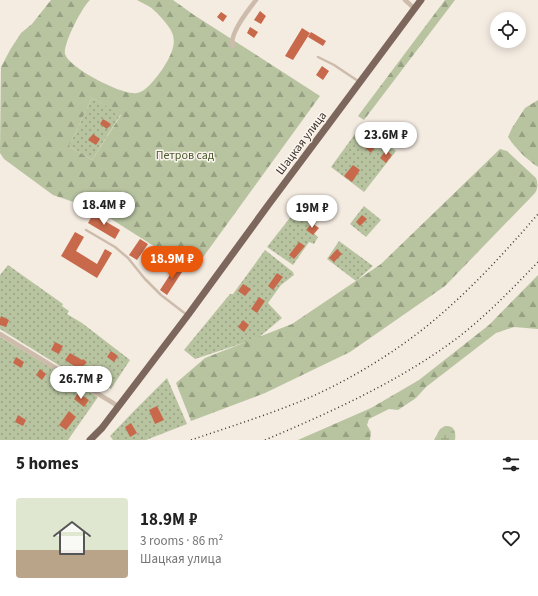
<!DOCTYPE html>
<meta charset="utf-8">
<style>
:root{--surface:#fff;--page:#f6f6f6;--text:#222;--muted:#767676;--line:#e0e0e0;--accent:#ea580c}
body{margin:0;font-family:"Source Sans 3",sans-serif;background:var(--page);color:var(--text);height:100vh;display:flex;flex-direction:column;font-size:15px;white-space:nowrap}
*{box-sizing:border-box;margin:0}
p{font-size:13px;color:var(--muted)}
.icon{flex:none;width:22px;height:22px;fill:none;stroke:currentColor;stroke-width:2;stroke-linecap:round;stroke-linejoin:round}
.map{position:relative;height:440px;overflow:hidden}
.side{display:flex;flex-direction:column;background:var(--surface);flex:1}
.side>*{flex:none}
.controls{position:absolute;left:490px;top:12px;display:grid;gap:8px}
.controls a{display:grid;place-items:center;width:36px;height:36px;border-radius:50%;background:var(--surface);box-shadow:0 2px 10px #0003;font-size:20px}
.price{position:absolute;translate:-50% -34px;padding:0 9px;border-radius:14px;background:#fff;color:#222;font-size:13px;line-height:26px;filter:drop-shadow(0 1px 2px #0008)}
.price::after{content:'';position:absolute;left:50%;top:24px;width:12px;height:9px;margin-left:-6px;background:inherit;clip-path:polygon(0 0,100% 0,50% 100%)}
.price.active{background:var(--accent);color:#fff}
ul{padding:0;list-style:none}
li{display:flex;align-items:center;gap:12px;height:100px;padding:0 16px}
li+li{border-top:1px solid var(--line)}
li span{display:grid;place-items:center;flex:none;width:112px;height:80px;border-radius:4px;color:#555}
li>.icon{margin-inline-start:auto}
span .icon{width:48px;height:48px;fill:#fffc;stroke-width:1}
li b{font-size:17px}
h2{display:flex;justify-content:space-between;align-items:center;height:48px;padding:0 16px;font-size:17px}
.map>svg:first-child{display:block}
.grass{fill:url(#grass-dots)}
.forest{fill:url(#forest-firs);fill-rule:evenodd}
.wetland{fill:url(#wetland-marsh)}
.building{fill:#c8694b}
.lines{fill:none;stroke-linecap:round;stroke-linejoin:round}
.lane{stroke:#cdbbac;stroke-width:2.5}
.street{stroke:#cdbbac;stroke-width:4.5}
.primary{stroke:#7d675c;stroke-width:7}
.rail{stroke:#3b302b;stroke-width:1.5;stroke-dasharray:1 3;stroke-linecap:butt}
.labels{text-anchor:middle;stroke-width:3;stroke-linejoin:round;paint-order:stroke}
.street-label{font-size:12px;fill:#3b302b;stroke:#fbf5ee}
.park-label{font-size:12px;fill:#4a5a2e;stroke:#fbf5ee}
</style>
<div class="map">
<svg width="538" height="440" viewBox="0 0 538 440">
<defs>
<pattern id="grass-dots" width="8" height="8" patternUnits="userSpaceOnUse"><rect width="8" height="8" fill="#b8c4a0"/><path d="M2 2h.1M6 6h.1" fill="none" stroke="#97a083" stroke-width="1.8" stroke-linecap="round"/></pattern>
<pattern id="forest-firs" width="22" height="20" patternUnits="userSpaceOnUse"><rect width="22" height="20" fill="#b8c4a0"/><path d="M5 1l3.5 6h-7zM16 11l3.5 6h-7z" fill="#97a083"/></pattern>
<pattern id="wetland-marsh" width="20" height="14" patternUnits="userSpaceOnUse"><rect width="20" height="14" fill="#b8c4a0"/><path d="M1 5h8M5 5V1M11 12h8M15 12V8" fill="none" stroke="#97a083"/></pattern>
</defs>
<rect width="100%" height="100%" fill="#f4ebe1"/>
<path class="grass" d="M92 98 121 114 92 160 69 146Z
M363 123 396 151 364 192 331 167Z
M300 205 319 219 311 231 318 237 314 244 309 242 293 265 267 247Z
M364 206 381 220 366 237 350 224Z
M339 241 373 266 356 281 327 259Z
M265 250 293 272 294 275 281 285 268 303 282 318 258 338 195 359 184 350 230 294H233Z
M8 265 63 304 62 306 69 311 67 314 82 323 130 360 111 389 107 386 102 392 0 329V275Z
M0 337 52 368 98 397 68 440H0Z
M167 378 187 424 146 440H113L110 436 133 412Z"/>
<path class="forest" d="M51 0H90C82 7 63 44 65 54 69 68 119 93 133 93 136 94 141 92 144 90 154 83 171 59 173 47 174 44 174 39 173 35 171 27 157 12 150 7 146 5 141 2 137 0H173L194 15 320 96 193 271 97 210 53 195 4 159 0 153 1 67 10 50 21 33 32 24ZM92 98 121 115 92 160 69 146Z
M445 0H455L364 120 358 116Z
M538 100V167C525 158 517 150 508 137L512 128 525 108Z
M500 149 507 151 536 178C538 183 538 188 535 193L445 286 350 352 265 393 191 421 176 383 205 358 292 324 381 264Z
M538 275V329L514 327 496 333 426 387 416 398 398 410 389 409 369 419 367 425 371 432 370 440H298L371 408 419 380 489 325Z"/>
<path class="wetland" d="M445 426C455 425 456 433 455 440H434L440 429Z"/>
<path class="building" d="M260 11 266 16 261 24 254 20Z
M221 12 227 16 223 22 217 17Z
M250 27 258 32 254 38 247 33Z
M302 28 310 33 293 60 285 56Z
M311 32 326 41 323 46 308 37Z
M322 66 329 71 323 80 316 75Z
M103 119 111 124 107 129 100 124Z
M93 134 100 139 96 145 88 140Z
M369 140 376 145 371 153 364 147Z
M386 150 392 155 386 163 380 158Z
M353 165 360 170 352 182 344 176Z
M93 214 120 230 115 239 88 223Z
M362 215 367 219 360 226 356 222Z
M312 223 319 228 313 235 306 230Z
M75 232 84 237 76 251 97 264 105 249 112 253 97 278 61 256Z
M140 239 148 244 137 260 129 255Z
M299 242 305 246 294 259 289 255Z
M337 249 342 254 334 262 329 258Z
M177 264 184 269 167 295 160 290Z
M277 273 283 277 273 290 268 286Z
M243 284 251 289 245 296 238 291Z
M259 297 265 301 257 313 251 309Z
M1 316 9 320 6 327 0 325V319Z
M243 320 249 325 244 332 238 327Z
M55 342 63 346 59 354 51 350Z
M111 351 118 356 114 362 107 357Z
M70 353 82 360 83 359 87 362 80 370 65 360Z
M16 357 24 362 21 368 13 363Z
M40 369 46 374 42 380 36 375Z
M101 369 107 373 102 380 96 376Z
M78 393 89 400 84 407 74 399Z
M157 406 164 420 155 424 149 410Z
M69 411 76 417 66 430 59 425Z
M18 415 26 420 23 426 15 422Z
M131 423 137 433 130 437 125 427Z"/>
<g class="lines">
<path class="lane" d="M318 57 334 65 358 81
M86 230 115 247 128 258 145 279 161 295 187 315"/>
<path class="street" d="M405 0 415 9
M233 46C228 35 249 9 256 0
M0 334 118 406"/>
<path class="primary" d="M90 440 102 428 188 315 269 204 331 121 421 0"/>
<path class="rail" d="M191 440C232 426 274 413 313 396 357 376 403 347 439 316 475 285 507 250 538 214
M265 440C331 412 398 382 456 339 486 316 512 289 538 262"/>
</g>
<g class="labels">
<g class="street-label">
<text transform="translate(301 143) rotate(-53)" y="4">Шацкая улица</text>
</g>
<g class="park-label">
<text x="185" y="159">Петров сад</text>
</g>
</g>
</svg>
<div class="controls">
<a><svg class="icon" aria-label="locate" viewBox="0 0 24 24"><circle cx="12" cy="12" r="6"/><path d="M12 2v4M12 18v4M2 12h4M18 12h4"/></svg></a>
</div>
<b class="price" style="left:386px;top:156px">23.6M ₽</b>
<b class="price" style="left:104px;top:226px">18.4M ₽</b>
<b class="price" style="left:312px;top:229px">19M ₽</b>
<b class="price active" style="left:172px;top:280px">18.9M ₽</b>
<b class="price" style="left:81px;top:400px">26.7M ₽</b>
</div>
<section class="side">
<h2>5 homes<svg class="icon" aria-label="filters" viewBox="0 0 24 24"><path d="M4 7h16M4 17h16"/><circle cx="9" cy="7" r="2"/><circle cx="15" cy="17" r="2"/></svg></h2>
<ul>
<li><span style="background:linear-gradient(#dfe7d0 65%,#b9a48a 0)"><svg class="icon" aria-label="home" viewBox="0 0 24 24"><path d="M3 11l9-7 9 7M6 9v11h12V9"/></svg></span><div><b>18.9M ₽</b><p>3 rooms · 86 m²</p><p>Шацкая улица</p></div><svg class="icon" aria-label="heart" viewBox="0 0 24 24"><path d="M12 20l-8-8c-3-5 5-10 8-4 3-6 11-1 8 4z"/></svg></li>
</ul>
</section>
